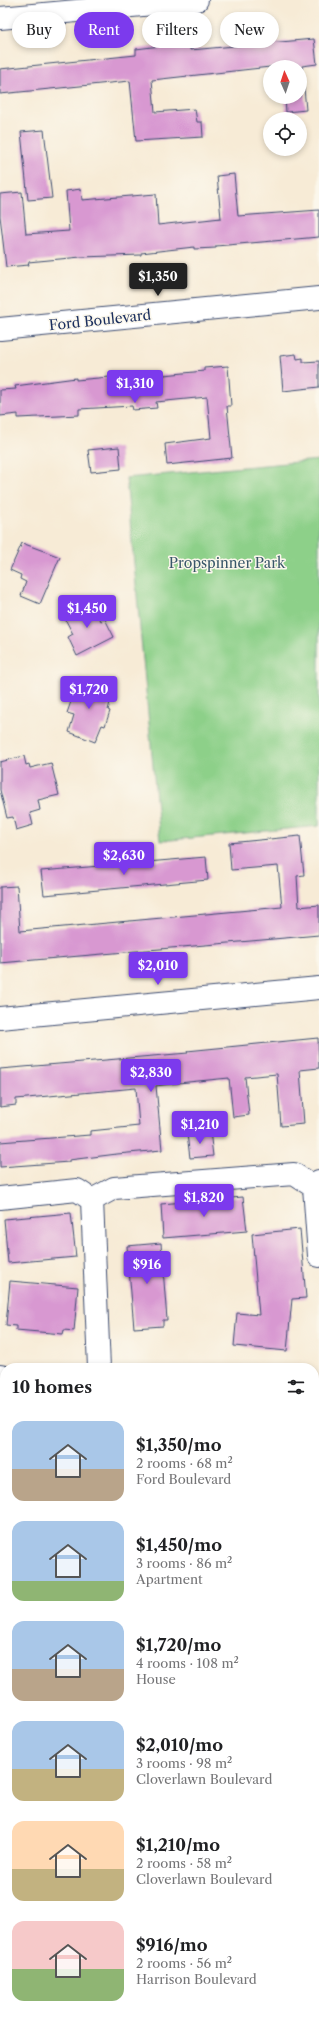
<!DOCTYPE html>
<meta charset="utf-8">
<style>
:root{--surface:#fff;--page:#f2f2f2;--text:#202124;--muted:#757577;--accent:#7c3aed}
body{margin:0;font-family:"Libre Caslon Text",serif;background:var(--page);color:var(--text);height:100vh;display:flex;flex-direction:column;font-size:15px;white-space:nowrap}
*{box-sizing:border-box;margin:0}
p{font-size:13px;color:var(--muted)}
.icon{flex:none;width:22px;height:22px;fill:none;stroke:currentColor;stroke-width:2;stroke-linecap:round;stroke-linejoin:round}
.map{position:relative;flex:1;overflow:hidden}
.sheet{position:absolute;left:0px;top:1363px;width:319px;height:656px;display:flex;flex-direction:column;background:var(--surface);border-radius:16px 16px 0 0;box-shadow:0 2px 6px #0003}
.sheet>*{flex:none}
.hud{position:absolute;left:12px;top:12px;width:295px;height:36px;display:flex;gap:8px}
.needle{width:26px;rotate:357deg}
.controls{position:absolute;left:263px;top:60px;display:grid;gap:8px}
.controls a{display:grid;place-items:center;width:44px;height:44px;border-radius:50%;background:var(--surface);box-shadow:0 2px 6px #0003;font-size:20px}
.price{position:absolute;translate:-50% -34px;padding:0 9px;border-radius:4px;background:var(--accent);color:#fff;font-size:13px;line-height:26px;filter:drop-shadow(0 1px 2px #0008)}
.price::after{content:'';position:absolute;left:50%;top:24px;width:12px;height:9px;margin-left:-6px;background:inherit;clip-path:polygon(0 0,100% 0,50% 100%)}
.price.active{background:#222;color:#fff}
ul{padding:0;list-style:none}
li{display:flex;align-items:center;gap:12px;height:100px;padding:0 12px}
li span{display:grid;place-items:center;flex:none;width:112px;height:80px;border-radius:12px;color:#555}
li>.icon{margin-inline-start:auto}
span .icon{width:48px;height:48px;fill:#fffc;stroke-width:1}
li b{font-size:17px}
h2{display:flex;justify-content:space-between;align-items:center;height:48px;padding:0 12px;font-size:17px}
.tag{padding:0 14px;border-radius:18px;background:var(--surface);box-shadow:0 2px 6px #0003;font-size:14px;line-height:36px}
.tag.active{background:var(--accent);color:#fff}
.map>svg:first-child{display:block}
.built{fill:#f0d0e4}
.green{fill:#8dd089;stroke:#548074}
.water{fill:#5db5da;stroke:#3c729c}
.building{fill:#d898d1}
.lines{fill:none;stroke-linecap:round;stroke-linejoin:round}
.minor-casing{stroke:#3c4b70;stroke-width:24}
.path{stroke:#3c4b70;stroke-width:2.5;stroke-dasharray:3 3;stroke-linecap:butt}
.minor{stroke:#fff;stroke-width:22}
.labels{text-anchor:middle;stroke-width:3;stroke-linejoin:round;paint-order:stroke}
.street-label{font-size:14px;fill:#1b2f5e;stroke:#fbf7ec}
.park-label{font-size:14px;fill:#385769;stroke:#fbf7ec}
</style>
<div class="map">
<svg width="319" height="2019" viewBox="0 0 319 2019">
<rect width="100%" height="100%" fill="#fbf7ec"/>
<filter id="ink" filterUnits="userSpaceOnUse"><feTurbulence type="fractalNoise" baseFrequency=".025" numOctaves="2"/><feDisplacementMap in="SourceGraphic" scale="8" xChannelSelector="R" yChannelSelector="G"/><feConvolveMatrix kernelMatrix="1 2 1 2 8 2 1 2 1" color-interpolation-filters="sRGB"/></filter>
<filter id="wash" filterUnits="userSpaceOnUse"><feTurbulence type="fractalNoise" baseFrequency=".012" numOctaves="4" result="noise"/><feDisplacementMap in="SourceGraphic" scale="16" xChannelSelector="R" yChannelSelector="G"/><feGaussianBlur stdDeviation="0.9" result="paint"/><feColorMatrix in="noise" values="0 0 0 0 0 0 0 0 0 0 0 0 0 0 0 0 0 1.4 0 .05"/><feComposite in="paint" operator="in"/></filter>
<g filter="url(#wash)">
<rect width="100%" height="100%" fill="#f7ebd6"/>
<path class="built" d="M0 1376 5 1377V1561H0Z
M314 1404H319V1479L314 1482Z"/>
<path class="green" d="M319 460V826L160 841 126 478Z
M319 1658V2019H0V1729L5 1728V2014H314V1659Z"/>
<path class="water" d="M319 1485V1544L314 1545V1487Z
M0 1573H5V1613H0Z"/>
<g id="blocks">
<path class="building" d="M314 39 317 64 302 66 306 110 286 112 285 97H300V67H270L152 80 155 112 195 109 197 122H202L203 137 136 141 130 81 0 94V69L136 55V49L152 47 190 44V50Z
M44 130 52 198 28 200 21 132Z
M234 174 238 216 319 210V237L216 246V248L194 249V247L141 253V255L81 257 28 262 29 265 6 267 0 216V194L22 192 26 234 69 231 66 191 81 189 82 200 156 194 158 225 221 218 217 176Z
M296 354 297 359 303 358V362L319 361V387L283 391 280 356Z
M228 366 231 406H227L232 458 167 465 165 444 211 438 207 397 156 402 157 408 133 410 132 406 79 409V415L18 418V414L0 416V390L16 389 15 386 76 378V380L154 373V376L204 371V368Z
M119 447 121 469 91 472 88 450Z
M22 543 60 557 40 604 21 596 26 582 20 579 21 575 10 570Z
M91 601 101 621 105 619 114 637 77 656 68 637 73 634 63 615Z
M79 679 113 691 108 710 110 711 105 726 102 725 95 742 69 732 74 715 67 713Z
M24 756 26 765 29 764 30 768 51 763 59 795 38 800 40 810 30 813 33 825 16 830 13 817 7 818 0 790V762Z
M300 836 304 875 297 876 299 907 319 905V935L0 963V887L17 886 20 931 282 907 278 866 231 870 229 843Z
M206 857 208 880 44 895 41 871Z
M318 1038 319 1068 300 1070 304 1124 281 1126 277 1074 245 1077 249 1115 233 1117 229 1078 178 1083 156 1086 162 1150 117 1154 69 1160V1162L0 1167V1142L90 1135V1131L139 1126 136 1088 16 1099V1105L0 1107V1069L188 1053 187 1051Z
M210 1131 213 1156 190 1158 187 1134Z
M243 1197 247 1231 163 1238 161 1204Z
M71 1213 76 1257 8 1263 4 1219Z
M300 1229 306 1298 292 1299 287 1351 234 1346 237 1313 259 1315 252 1234Z
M161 1243 167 1320H163V1326L134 1328 127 1246Z
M10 1281 78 1287 74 1331 64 1330 63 1334 16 1330V1326L6 1325Z"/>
</g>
</g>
<g filter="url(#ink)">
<use href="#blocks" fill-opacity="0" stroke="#3c4b70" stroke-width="1"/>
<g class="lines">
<g class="minor-casing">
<path id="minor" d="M0 18 197 0
M0 329 319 298
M0 1018 319 988
M319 1181 314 1187 319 1256
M0 1198 77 1190 92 1200
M99 1368 92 1200 114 1188 294 1174 314 1187
M0 1376 5 1377
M314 1404H319
M314 1629 319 1627
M0 1699 5 1698"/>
</g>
<path class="path" d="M314 1670 319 1669
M0 1755 5 1751"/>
<use href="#minor" class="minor"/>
</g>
</g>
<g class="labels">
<g class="street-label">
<text transform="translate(100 320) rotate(-6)" y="5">Ford Boulevard</text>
</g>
<g class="park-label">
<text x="227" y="568">Propspinner Park</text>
</g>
</g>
</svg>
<div class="controls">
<a><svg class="needle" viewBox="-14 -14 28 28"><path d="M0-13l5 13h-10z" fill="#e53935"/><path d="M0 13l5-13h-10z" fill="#757577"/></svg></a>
<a><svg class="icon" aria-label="locate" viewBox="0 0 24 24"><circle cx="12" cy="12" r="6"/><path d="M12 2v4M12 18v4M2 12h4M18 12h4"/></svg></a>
</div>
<b class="price active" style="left:158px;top:297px">$1,350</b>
<b class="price" style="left:135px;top:404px">$1,310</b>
<b class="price" style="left:87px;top:629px">$1,450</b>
<b class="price" style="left:89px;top:710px">$1,720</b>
<b class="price" style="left:124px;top:876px">$2,630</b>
<b class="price" style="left:158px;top:986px">$2,010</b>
<b class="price" style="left:151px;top:1093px">$2,830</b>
<b class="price" style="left:200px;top:1145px">$1,210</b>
<b class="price" style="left:204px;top:1218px">$1,820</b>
<b class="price" style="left:147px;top:1285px">$916</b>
<div class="hud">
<a class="tag">Buy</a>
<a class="tag active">Rent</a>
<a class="tag">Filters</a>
<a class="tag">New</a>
</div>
<section class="sheet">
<h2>10 homes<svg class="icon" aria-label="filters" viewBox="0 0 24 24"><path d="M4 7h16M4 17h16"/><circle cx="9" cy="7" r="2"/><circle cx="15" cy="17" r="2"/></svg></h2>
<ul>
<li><span style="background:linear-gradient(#a9c7e8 60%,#b9a48a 0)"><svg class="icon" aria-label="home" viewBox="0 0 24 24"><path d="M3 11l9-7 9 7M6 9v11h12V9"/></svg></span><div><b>$1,350/mo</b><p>2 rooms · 68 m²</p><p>Ford Boulevard</p></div></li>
<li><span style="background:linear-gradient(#a9c7e8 75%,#8fb573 0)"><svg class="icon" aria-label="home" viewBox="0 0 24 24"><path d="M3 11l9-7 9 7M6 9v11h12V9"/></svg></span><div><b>$1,450/mo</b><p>3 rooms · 86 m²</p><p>Apartment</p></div></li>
<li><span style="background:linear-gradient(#a9c7e8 60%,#b9a48a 0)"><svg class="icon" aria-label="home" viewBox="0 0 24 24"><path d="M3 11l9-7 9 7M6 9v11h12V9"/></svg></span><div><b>$1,720/mo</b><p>4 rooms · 108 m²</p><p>House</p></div></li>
<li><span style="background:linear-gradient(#a9c7e8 60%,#c2b280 0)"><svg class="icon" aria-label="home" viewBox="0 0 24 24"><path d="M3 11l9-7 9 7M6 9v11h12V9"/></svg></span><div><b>$2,010/mo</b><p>3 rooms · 98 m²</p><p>Cloverlawn Boulevard</p></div></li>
<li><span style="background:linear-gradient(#ffd9b3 60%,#c2b280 0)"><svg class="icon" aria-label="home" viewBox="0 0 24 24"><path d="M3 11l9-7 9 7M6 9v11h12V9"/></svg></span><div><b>$1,210/mo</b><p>2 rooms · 58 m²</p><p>Cloverlawn Boulevard</p></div></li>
<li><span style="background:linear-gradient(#f6c9c9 60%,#8fb573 0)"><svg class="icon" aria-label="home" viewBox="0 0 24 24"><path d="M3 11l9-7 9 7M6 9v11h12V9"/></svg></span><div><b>$916/mo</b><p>2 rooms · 56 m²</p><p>Harrison Boulevard</p></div></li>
</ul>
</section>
</div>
